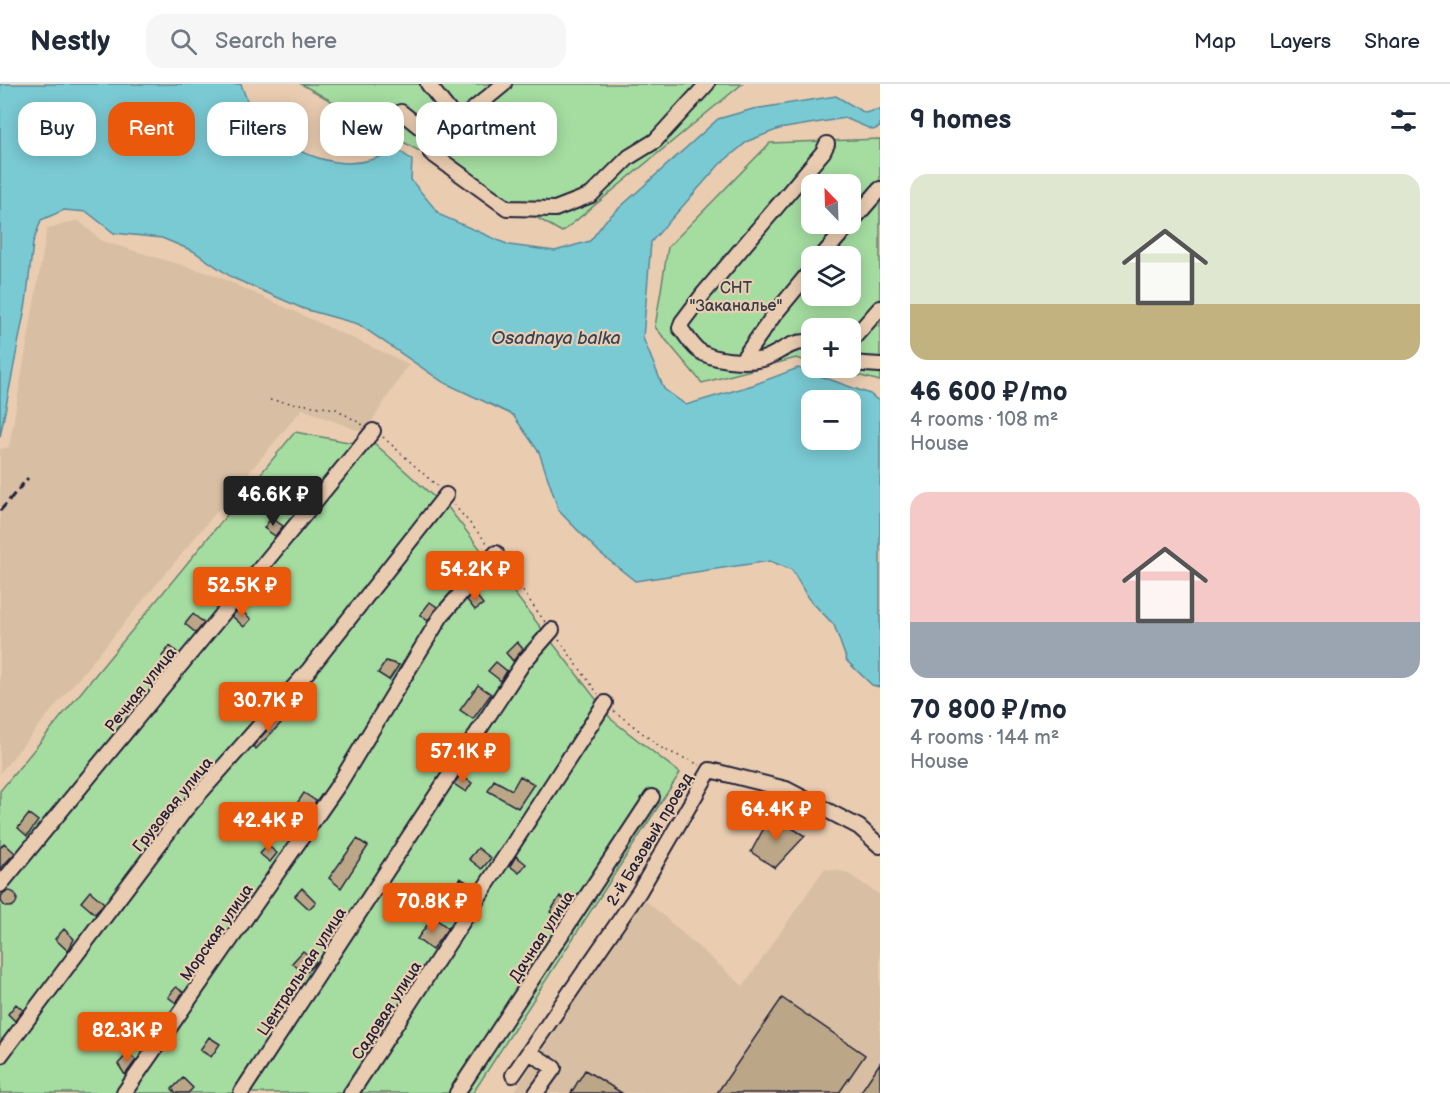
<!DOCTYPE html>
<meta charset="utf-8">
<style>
:root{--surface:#fff;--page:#f6f6f7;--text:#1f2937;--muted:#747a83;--line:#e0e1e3;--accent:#ea580c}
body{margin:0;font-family:"Balsamiq Sans",sans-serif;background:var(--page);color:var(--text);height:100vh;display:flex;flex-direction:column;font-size:22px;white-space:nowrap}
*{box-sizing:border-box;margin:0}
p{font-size:20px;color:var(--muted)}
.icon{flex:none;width:33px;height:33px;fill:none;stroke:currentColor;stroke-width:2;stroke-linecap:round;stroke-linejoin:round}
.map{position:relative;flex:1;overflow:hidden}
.sheet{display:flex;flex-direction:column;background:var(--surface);width:570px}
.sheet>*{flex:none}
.banner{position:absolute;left:18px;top:18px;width:570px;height:54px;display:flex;gap:12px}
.needle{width:39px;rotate:337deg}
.buttons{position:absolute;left:801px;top:90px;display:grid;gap:12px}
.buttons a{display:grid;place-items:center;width:60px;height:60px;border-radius:12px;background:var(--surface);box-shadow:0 3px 15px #0003;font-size:30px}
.price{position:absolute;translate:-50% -51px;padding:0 14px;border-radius:6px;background:var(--accent);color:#fff;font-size:20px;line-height:39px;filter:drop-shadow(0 2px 3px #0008)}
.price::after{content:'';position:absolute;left:50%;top:36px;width:18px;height:14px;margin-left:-9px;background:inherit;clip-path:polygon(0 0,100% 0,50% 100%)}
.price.selected{background:#222;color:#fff}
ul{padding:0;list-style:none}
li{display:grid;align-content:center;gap:12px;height:318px;padding:0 30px}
li span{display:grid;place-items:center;height:186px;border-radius:18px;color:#555}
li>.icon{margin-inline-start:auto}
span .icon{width:108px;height:108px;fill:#fffc;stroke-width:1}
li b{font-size:26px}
h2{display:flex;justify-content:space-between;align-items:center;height:72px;padding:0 30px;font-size:26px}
.tag{padding:0 21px;border-radius:18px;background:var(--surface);box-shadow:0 3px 15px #0003;font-size:21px;line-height:54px}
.tag.selected{background:var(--accent);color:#fff}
header{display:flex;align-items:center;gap:36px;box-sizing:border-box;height:84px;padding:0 30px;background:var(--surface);border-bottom:2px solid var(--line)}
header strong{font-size:28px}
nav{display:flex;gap:33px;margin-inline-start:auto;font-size:21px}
.search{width:420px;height:54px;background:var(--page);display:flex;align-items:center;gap:15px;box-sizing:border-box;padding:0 21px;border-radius:18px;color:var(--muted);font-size:22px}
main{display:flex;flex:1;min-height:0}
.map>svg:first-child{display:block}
.built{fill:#d8bfa3}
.green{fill:#a5dda1;stroke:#64806e;stroke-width:1.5;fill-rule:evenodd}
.water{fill:#7acad4;stroke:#578797;stroke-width:1.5;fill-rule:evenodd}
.building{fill:#bba788;stroke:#22223b;stroke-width:1.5}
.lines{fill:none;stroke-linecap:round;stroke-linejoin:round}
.minor-casing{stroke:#22223b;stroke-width:18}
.path{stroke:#22223b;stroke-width:1.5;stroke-dasharray:1.5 4.5;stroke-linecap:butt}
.minor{stroke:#eacdb1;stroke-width:14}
.rail{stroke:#22223b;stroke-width:3;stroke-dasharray:9 4.5;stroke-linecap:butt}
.labels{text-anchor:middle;stroke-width:4.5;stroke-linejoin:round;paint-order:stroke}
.park-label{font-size:16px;fill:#363e4a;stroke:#eacdb1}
.street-label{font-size:16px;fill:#22223b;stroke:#eacdb1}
.water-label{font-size:18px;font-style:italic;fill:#34445a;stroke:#eacdb1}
</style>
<header>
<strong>Nestly</strong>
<div class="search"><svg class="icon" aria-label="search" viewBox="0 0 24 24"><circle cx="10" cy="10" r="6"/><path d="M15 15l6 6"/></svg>Search here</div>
<nav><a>Map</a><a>Layers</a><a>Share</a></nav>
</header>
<main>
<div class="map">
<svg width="880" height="1009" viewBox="0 0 880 1009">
<rect width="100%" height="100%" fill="#eacdb1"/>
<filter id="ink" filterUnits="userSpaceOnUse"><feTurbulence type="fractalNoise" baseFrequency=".0167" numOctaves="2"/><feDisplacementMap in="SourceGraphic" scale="12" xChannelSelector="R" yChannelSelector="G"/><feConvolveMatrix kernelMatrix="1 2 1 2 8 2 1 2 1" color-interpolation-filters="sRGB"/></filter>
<g filter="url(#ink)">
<path class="built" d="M78 136 102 157 215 191 409 280 364 349 302 325 0 689V365L9 363 47 145Z
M824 785 846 788 880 811V1009H513L643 814 743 902Z"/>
<path class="green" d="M301 0H742L562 148Z
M880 55V297L830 284H850V244H812L811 278 796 274 702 299 655 243 668 163 770 59ZM812 100H850V140H812ZM812 172H850V212H812Z
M295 348 359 360 373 358 434 413 444 418 612 636 680 689 473 1009H0V707Z"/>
<path class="water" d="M0 0H241L258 47C308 71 344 95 397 65L412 76 411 96 440 131 509 161 555 167 590 157 606 136 718 35 753 25 836 12 865 29 880 25V43L873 46 845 34 779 45 748 57 719 81 651 158 643 254 664 305 686 321 753 301 798 284 870 310 880 318V603L872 601 847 577 834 541 808 514 792 486 770 477 635 497 600 469 559 427 539 368 513 331 443 298 358 240 304 225 233 194 193 167 162 154 114 149 87 128 64 126 41 136 33 159 26 219 0 353ZM812 316H850V356H812Z"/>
<path class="building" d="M271 434 283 442 275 452 264 444Z
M475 510 483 520 475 526 467 516Z
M430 518 437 523 428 537 420 531Z
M239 525 251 535 244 543 232 532Z
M193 530 204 539 196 549 185 540Z
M517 558 523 565 513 577 506 569Z
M170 562 179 570 171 579 162 572Z
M386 577 399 581 389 596 378 589Z
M496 578 507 587 501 597 488 587Z
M478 601 491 610 473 635 460 626Z
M279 633 283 637 256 665 253 662Z
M460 691 472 699 466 708 454 700Z
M520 692 534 700 518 724 488 707 494 696 512 706Z
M304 709 316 717 293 750 281 743Z
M29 730 38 737 27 752 18 744Z
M771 731 805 752 775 784 751 768Z
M357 755 368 762 341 804 329 794Z
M4 759 15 769 0 785V764Z
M267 761 277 769 270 778 260 770Z
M478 764 491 774 482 785 469 775Z
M516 772 526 780 519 789 510 782Z
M460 794 475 803 465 817 452 808Z
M302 804 316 818 309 825 295 812Z
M1 815a8 8 0 1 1 16 0a8 8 0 1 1-16 0Z
M90 807 104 819 95 830 81 818Z
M560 812 570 822 561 835 550 828Z
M433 833 448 844 432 866 417 855Z
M64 845 74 855 68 867 55 855Z
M303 867 316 878 305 890 292 879Z
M176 903 183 908 176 919 168 913Z
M782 914 865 971 839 1009H717Z
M16 920 23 926 15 937 8 930Z
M209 953 220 960 211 973 200 966Z
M128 969 136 976 125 991 118 980Z
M880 979V1009H860Z
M585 986 622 1009H571Z
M183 994 193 1004 188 1009H176L172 1005Z"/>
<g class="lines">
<g class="minor-casing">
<path id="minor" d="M428 0 458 38
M504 0 435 57 431 69 507 124 555 125 591 111 629 73 655 57 707 0
M374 50 401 28 436 56
M822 172 880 105
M850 258 880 224
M812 263 806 258C788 258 779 270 763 275 746 279 712 277 698 266 691 260 686 251 680 244L682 238 704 209 823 68 827 60
M742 276 774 231 812 185
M850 279 880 281
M0 801 373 347
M529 968 554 984 536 1009
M0 972 185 726 308 587 446 411
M513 991 639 808 710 686 786 705 859 743 880 762
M124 1009 339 700 441 532 496 469
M241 1009 523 579 552 546
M351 1009 605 619
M457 1009 652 713"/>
</g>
<path class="path" d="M270 316 336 325 363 341
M383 353 437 402
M454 421 488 460
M502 478 545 538
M559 556 598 610
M614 627 663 665 700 681"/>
<use href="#minor" class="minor"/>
<path class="rail" d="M0 427 28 394"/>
</g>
</g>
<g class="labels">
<g class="park-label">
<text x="736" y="209">СНТ<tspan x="736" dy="18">"Заканалье"</tspan></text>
</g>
<g class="street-label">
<text transform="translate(140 605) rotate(-51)" y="6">Речная улица</text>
<text transform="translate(172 720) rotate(-51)" y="6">Грузовая улица</text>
<text transform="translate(649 755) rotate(-59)" y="6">2-й Базовый проезд</text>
<text transform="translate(216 848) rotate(-55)" y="6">Морская улица</text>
<text transform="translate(541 852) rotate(-57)" y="6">Дачная улица</text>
<text transform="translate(301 887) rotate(-57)" y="6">Центральная улица</text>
<text transform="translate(386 926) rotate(-57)" y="6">Садовая улица</text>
</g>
<g class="water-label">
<text x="556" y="260">Osadnaya balka</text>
</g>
</g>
</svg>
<div class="buttons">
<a><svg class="needle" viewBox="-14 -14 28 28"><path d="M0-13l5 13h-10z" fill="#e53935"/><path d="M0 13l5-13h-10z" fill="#747a83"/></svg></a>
<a><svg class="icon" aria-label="layers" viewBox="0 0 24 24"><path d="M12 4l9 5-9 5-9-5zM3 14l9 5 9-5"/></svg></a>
<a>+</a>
<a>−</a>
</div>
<b class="price selected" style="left:273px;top:443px">46.6K ₽</b>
<b class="price" style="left:475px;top:518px">54.2K ₽</b>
<b class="price" style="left:242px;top:534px">52.5K ₽</b>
<b class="price" style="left:268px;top:649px">30.7K ₽</b>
<b class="price" style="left:463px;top:700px">57.1K ₽</b>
<b class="price" style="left:776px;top:758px">64.4K ₽</b>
<b class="price" style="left:268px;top:769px">42.4K ₽</b>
<b class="price" style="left:432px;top:850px">70.8K ₽</b>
<b class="price" style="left:127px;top:979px">82.3K ₽</b>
<div class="banner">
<a class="tag">Buy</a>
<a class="tag selected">Rent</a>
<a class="tag">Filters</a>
<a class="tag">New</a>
<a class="tag">Apartment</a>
</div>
</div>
<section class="sheet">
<h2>9 homes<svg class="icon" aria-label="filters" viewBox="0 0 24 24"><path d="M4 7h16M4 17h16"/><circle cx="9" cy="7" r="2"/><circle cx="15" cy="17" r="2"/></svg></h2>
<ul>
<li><span style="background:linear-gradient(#dfe7d0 70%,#c2b280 0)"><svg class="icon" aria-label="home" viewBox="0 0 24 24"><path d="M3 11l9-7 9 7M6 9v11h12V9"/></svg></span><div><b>46 600 ₽/mo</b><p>4 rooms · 108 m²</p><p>House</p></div></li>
<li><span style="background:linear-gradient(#f6c9c9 70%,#9aa5b1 0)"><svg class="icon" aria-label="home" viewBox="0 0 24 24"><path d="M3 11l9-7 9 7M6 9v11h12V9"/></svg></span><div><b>70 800 ₽/mo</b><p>4 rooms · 144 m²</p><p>House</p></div></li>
</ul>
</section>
</main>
